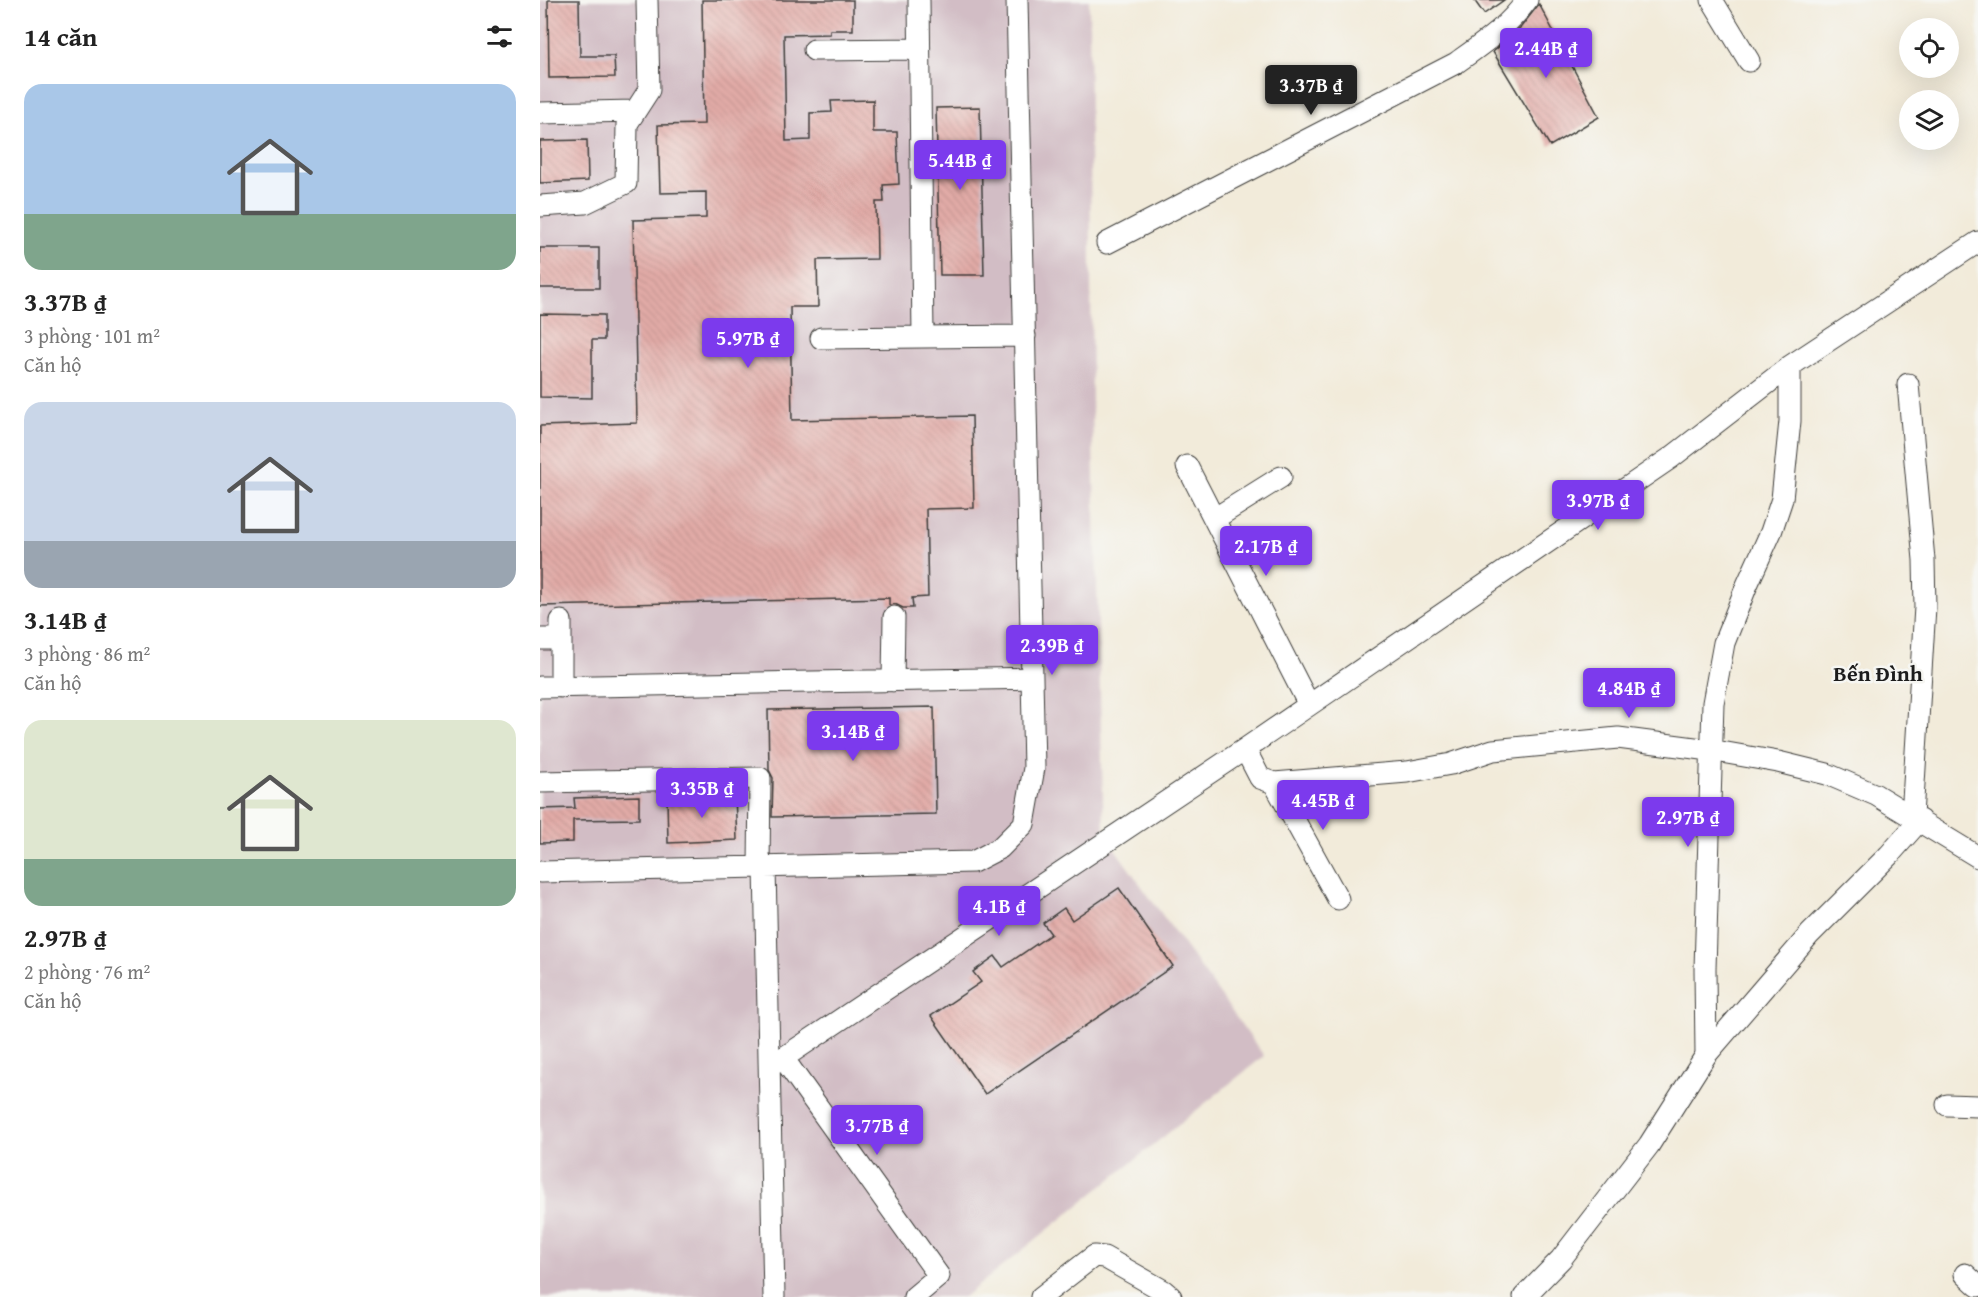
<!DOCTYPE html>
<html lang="vi">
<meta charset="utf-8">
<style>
:root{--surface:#fff;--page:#f6f6f6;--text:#222;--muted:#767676;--accent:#7c3aed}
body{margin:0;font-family:"Gentium Book Plus",serif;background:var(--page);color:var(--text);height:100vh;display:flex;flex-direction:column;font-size:22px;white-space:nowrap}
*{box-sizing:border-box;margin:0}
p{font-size:20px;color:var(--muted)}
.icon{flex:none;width:33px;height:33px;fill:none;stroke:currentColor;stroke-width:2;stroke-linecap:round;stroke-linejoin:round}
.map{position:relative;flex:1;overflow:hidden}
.details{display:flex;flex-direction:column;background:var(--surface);width:540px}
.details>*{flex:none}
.tools{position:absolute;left:1359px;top:18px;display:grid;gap:12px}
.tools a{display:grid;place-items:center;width:60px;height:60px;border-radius:50%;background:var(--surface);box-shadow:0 6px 24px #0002;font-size:30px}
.price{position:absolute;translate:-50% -51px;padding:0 14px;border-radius:6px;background:var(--accent);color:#fff;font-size:20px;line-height:39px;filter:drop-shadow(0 2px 3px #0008)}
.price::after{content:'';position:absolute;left:50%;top:36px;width:18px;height:14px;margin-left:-9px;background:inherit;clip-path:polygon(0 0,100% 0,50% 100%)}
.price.on{background:#222;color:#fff}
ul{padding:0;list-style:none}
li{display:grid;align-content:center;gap:12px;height:318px;padding:0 24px}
li span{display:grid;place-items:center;height:186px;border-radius:18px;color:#555}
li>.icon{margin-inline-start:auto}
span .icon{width:108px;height:108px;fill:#fffc;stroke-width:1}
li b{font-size:26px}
h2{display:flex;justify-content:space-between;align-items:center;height:72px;padding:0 24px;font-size:26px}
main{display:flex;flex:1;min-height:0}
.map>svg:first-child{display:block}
.industrial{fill:#d2bdc5}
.building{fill:url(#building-back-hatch)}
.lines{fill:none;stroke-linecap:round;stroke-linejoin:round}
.minor-casing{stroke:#3c3b38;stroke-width:23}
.minor{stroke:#fff;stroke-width:21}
.labels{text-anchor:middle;stroke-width:5;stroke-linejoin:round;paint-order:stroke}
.quarter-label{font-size:22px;font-weight:bold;fill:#1c1c1c;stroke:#f6f6f2}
</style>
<main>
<section class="details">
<h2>14 căn<svg class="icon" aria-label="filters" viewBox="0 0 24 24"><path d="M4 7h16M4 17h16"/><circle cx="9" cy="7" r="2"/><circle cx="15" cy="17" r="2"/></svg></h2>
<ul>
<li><span style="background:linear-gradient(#a9c7e8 70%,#7fa58c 0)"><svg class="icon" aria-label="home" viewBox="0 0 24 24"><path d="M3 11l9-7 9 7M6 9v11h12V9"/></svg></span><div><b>3.37B ₫</b><p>3 phòng · 101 m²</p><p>Căn hộ</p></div></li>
<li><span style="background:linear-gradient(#c9d6e8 75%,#9aa5b1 0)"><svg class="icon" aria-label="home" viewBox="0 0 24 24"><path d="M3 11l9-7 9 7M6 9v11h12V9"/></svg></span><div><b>3.14B ₫</b><p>3 phòng · 86 m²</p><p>Căn hộ</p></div></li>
<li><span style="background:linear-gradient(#dfe7d0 75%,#7fa58c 0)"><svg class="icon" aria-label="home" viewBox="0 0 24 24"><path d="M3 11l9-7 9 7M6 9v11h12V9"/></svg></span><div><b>2.97B ₫</b><p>2 phòng · 76 m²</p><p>Căn hộ</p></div></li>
</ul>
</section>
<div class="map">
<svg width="1438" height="1297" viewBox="0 0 1438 1297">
<defs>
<pattern id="building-back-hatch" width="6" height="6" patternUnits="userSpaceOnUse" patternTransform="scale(1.5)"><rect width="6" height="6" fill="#e2aba7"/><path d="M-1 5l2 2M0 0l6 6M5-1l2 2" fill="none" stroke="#c1938f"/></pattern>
</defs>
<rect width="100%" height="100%" fill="#f6f6f2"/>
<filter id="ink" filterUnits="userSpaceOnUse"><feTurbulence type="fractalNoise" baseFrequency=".0167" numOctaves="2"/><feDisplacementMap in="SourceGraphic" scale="12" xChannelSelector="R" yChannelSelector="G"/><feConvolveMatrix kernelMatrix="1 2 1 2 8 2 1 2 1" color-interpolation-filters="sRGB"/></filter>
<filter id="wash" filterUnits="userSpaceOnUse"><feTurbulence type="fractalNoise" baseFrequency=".008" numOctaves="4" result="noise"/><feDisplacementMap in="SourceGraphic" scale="24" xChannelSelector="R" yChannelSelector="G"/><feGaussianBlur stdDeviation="1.35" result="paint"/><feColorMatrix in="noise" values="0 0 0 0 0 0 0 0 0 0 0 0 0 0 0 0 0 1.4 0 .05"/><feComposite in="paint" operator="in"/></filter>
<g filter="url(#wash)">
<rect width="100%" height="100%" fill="#f2ebda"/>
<path class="industrial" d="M0 0H549L552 408 564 834 724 1056 424 1297H0Z"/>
<g id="blocks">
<path class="building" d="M8 0H39L40 56H74L75 77 9 78Z
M162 0H313V30H290V34L244 35 246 141 270 140V113L292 112 291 101 333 100V132H357L359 184 343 185 344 202H336L337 259 277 260 278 307H250L252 420 432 416 434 508 386 509 388 597 372 598 373 608H363L355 604 349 605V598L0 606V426L97 423 93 220 166 218V192L120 193 118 125 164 124Z
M934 0H964L944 14Z
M999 4 1059 117 1010 146 953 52 981 27Z
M440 107 444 275H400L396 108Z
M47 140 48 181 0 183V141Z
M0 248H59V288H0Z
M0 314 64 315V340H52V398L0 397Z
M394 707 396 814 232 817 233 778 229 770 228 710Z
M99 796V819L33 820V842L0 843V809L35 808 34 798Z
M195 796 197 840 128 843 127 798Z
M579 888 633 966 445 1094 391 1016 441 982 433 972 455 956 463 967 511 934 503 923 524 908 532 920Z"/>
</g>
</g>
<g filter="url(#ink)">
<use href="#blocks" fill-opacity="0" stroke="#3c3b38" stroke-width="1.5"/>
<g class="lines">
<g class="minor-casing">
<path id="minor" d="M379 0 383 337
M1172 0 1209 61
M274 50 379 49
M0 113 95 111
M0 206 45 203 86 183 87 124 109 90 107 0
M567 243 916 63C942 44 968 27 987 0
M281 338 485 336
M1368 384 1384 560 1385 607 1372 816
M647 466 769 705
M674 519 741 477
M21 621V687
M0 639H21
M353 681 354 617
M0 687 492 678
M705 749 720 778 734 783 867 772 911 764 953 750 1078 738 1170 750 1238 762 1287 774 1336 795 1438 857
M0 782 220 778 219 867
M734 783 798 899
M225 867 234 1297
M0 872 433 862 460 848 484 824 494 768 477 0
M1166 1055 1270 934 1349 855 1380 820
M1407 1105 1438 1106
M1425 1274 1438 1286
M374 1297 399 1276 243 1058 705 749 1132 457 1250 366 1438 242
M501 1297 554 1256 564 1257 624 1291 631 1297
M984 1297 1021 1259 1109 1145 1166 1055 1165 969 1173 703 1184 643 1207 585 1231 532 1242 499 1250 421V366"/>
</g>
<use href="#minor" class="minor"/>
</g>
</g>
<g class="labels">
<g class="quarter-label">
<text x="1338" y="681">Bến Đình</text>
</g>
</g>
</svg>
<div class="tools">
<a><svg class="icon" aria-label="locate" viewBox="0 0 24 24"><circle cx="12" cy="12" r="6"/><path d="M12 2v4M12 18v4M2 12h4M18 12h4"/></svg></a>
<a><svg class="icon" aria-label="layers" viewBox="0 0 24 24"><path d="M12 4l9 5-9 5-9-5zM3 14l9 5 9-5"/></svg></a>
</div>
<b class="price" style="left:1006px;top:79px">2.44B ₫</b>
<b class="price on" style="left:771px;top:116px">3.37B ₫</b>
<b class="price" style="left:420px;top:191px">5.44B ₫</b>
<b class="price" style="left:208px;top:369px">5.97B ₫</b>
<b class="price" style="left:1058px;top:531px">3.97B ₫</b>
<b class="price" style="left:726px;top:577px">2.17B ₫</b>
<b class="price" style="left:512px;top:676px">2.39B ₫</b>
<b class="price" style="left:1089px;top:719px">4.84B ₫</b>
<b class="price" style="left:313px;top:762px">3.14B ₫</b>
<b class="price" style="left:162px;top:819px">3.35B ₫</b>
<b class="price" style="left:783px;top:831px">4.45B ₫</b>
<b class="price" style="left:1148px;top:848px">2.97B ₫</b>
<b class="price" style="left:459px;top:937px">4.1B ₫</b>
<b class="price" style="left:337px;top:1156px">3.77B ₫</b>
</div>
</main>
